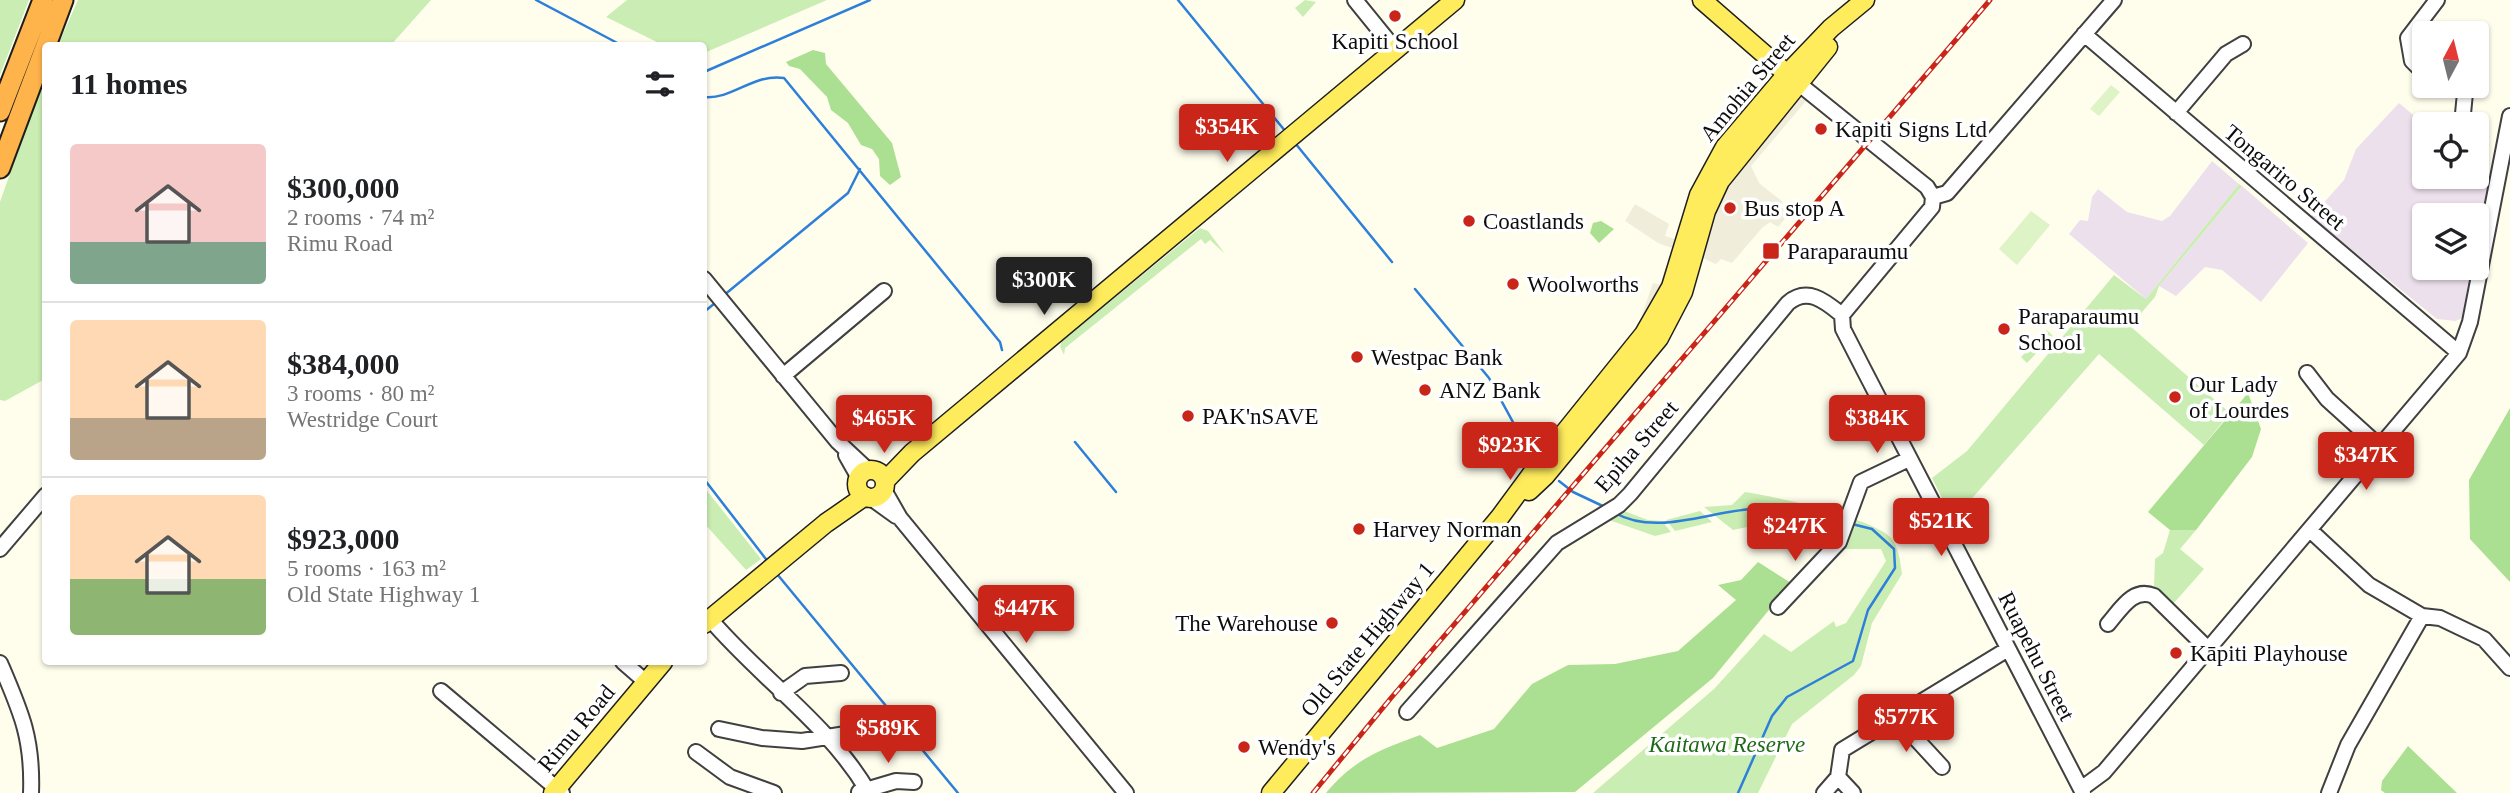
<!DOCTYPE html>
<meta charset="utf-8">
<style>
:root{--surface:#fff;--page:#f2f2f2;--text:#202124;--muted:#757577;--line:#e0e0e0;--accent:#c92619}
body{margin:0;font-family:Georgia,serif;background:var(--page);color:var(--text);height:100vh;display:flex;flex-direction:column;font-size:26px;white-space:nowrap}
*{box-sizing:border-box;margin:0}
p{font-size:23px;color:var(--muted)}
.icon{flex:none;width:38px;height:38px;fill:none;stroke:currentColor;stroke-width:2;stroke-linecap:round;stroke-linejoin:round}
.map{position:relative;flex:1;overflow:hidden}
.side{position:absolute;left:42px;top:42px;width:665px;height:623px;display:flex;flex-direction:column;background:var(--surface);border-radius:7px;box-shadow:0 2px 5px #0004}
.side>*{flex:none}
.needle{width:46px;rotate:7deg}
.controls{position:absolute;left:2412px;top:21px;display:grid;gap:14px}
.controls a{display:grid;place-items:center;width:77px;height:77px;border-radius:7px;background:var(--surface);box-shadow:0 2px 5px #0004;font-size:35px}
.price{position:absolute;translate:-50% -60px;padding:0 16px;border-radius:7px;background:var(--accent);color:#fff;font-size:23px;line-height:46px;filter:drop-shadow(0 2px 4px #0008)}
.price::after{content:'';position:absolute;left:50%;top:42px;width:21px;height:16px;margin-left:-10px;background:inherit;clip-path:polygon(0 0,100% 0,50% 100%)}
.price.current{background:#222;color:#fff}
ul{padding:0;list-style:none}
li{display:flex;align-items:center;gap:21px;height:175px;padding:0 28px}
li+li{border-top:2px solid var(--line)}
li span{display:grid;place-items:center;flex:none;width:196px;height:140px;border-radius:7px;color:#555}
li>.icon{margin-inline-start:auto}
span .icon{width:84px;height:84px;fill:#fffc;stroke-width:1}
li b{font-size:30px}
h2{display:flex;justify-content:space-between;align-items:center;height:84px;padding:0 28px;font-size:30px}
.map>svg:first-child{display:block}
.industrial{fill:#ede0ed}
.green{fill:#caedb3}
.forest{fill:#abdf91}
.pitch{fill:#def3c6}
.plaza{fill:#f0eddb}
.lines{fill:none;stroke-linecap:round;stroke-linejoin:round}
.stream{stroke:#2d7fd9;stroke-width:2.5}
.minor-casing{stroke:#404040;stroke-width:18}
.major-casing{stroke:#1e1e1e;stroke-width:21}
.highway-casing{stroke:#1e1e1e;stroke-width:23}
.minor{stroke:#fff;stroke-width:14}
.major{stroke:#ffec5d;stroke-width:18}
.highway{stroke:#ffb34b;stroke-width:19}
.rail-casing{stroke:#c92619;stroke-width:5}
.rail{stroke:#fff;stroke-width:2.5;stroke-dasharray:8;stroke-linecap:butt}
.poi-dot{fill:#c92619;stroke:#fff;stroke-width:2.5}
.labels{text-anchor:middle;stroke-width:7;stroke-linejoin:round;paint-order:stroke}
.poi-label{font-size:23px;fill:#0d0d0d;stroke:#fff;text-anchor:start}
.street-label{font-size:23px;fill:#0d0d0d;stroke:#fff}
.park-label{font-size:23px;font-style:italic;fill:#1f6a18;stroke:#fff}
</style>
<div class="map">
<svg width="2510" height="793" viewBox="0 0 2510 793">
<rect width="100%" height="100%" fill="#fffeed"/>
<path class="industrial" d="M2399 103 2424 124V177H2476V168L2490 180 2476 259V215H2424V268H2475L2466 317 2455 321 2437 319 2311 217 2344 180 2356 149Z
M2212 161 2239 184 2146 299 2069 234 2080 220 2088 221 2092 197 2098 189 2127 212 2162 221 2170 216Z
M2242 186 2308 243 2261 302 2222 270 2205 267 2176 296 2159 286Z"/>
<path class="green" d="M0 0H29L0 75Z
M78 0H431L391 45H58Z
M627 0H827L704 53V46L663 45 606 17Z
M1305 0 1316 2 1303 17 1295 8Z
M45 73V379L5 401 0 400V202Z
M2239 184 2242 186 2159 286 2155 297 2130 326 2230 413 2204 445 2099 354 1953 520 1932 478 1967 451 2114 275 2146 299Z
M1200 228 1208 231 1225 254 1210 240 1205 244 1201 239 1065 348 1064 355 1060 346 1062 341Z
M2047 330 2053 336 2027 363 2021 357Z
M704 487 761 559 746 570 704 523Z
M1745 492C1774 496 1873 518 1891 538 1899 547 1900 562 1902 574L1872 623 1861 666 1854 675 1792 724 1758 793H1593L1714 689 1764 634 1791 652 1834 621 1836 627 1846 623 1886 561 1881 549H1845L1826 537 1786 523H1766L1733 530 1704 507 1732 505Z
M1624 511 1648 520 1662 521 1671 532 1655 536 1609 520Z
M1700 511 1712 522 1675 531 1666 520Z
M2170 530H2196L2180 549 2204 569 2173 604 2154 587 2155 559 2163 553Z"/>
<path class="forest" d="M813 50 825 53 826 64 892 143 901 177 890 185 880 176 879 159 872 149 861 145 848 123 831 110 827 97 800 69 789 66 786 62Z
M1601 221 1614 229 1599 243 1590 233 1593 223Z
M2248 393 2261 429 2252 457 2196 530H2170L2148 512Z
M2510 408V582L2470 539 2469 480Z
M1758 562 1791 583 1713 678 1575 792 1326 793C1354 759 1380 750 1420 735L1437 748 1494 729 1532 684 1568 665 1615 664 1678 651 1736 600 1718 585 1741 580Z
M2408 746 2457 793H2385L2381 790 2382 781Z"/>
<path class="pitch" d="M2111 85 2120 92 2099 116 2090 109Z
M2031 211 2050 225 2017 265 1999 249Z"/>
<path class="plaza" d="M1799 97 1806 101 1751 166 1759 183 1783 202 1778 206 1792 211 1778 227 1770 222 1762 228 1732 263 1721 259 1716 264 1700 257 1664 287 1641 317 1653 283 1660 285 1672 248 1658 243 1625 221 1635 204 1669 224 1665 236 1703 248 1727 179 1792 108 1790 103Z"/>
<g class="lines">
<path class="stream" d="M536 0 623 46
M1178 0 1286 132
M704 72 870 0
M704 97C732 100 754 73 784 78L1000 342 1002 350
M1295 143 1392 262
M1415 289 1489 378 1533 459
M723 296 848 193 860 169
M704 312 715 303
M1075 442 1116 492
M704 479 769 563
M1559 481 1573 492 1607 508
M1615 513C1656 536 1707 512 1752 509 1781 507 1813 516 1842 522
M777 574 958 793
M1738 793 1772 716 1787 697 1853 661 1868 610 1895 568 1894 549 1872 529 1852 524"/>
<g class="minor-casing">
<path id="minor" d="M1355 0 1394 48
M2084 34 2459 353
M2424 73 2412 61 2408 38 2437 0
M1798 83 1927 187 1933 197
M2452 86 2460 87 2465 93 2462 124
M2176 113 2226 54 2243 44
M1933 197 1947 193 2114 0
M704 279 838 442 869 471
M1842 315 1843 329 1864 370 2083 793
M1842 315 1932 207 1933 197
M2307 373 2327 399 2380 447
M783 376 884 291
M846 455 859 478
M884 490 900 518 1126 793
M871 498 896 516
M2311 531 2369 585 2422 616 2440 618 2484 639 2510 668
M0 549 46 495
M1778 607 1839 542 1861 482 1909 459
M710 619C761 679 829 724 869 793
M2108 624C2121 609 2133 587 2154 596L2209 650
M623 662 646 682
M0 663C21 712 33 738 31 793
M441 691 562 793
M781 693 805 676 841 673
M1407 712 1557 543 1619 505 1630 494 1788 303C1808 286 1826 302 1842 315
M1895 716 1942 767
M719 729 762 738 802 741 877 729
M696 752 730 777 774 793
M1838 777 1853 793
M2081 789 2104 772 2459 353 2470 322 2510 116
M859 792 896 781 914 782
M1824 793 1838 777 1842 750 2008 649
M2329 793 2348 745 2422 616"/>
</g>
<g class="major-casing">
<path id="major" d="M1702 0 1795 81
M857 484a14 14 0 1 1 28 0a14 14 0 1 1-28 0Z
M885 481 912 453 1455 0
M1529 491 1545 476 1659 338 1683 292 1706 211 1720 181 1828 47
M704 624 826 523 865 496
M553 793 663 662
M1271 793 1500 517 1536 468 1644 334 1671 287 1699 195 1725 147 1787 74 1831 28 1865 0"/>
</g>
<g class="highway-casing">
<path id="highway" d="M0 111 43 0
M0 168 63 0"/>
</g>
<use href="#minor" class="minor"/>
<use href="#major" class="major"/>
<use href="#highway" class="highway"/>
<g class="rail-casing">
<path id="rail" d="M1313 793 1391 698 1990 0"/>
</g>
<use href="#rail" class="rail"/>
</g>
<g class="poi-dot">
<circle cx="1395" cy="16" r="7"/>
<circle cx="1821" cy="129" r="7"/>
<circle cx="1730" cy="208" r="7"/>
<circle cx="1469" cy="221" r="7"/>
<rect x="1762" y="242" width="18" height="18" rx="3.5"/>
<circle cx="1513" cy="284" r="7"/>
<circle cx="2004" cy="329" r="7"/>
<circle cx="1357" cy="357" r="7"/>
<circle cx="1425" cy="390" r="7"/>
<circle cx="2175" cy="397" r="7"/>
<circle cx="1188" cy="416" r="7"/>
<circle cx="1359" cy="529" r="7"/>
<circle cx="1332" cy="623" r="7"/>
<circle cx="2176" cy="653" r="7"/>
<circle cx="1244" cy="747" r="7"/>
</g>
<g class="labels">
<g class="poi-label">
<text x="1395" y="49" text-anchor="middle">Kapiti School</text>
<text x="1835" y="137">Kapiti Signs Ltd</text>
<text x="1744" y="216">Bus stop A</text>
<text x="1483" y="229">Coastlands</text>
<text x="1787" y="259">Paraparaumu</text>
<text x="1527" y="292">Woolworths</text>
<text x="2018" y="324">Paraparaumu<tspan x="2018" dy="26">School</tspan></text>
<text x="1371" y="365">Westpac Bank</text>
<text x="2189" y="392">Our Lady<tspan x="2189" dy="26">of Lourdes</tspan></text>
<text x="1439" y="398">ANZ Bank</text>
<text x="1202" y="424">PAK'nSAVE</text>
<text x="1373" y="537">Harvey Norman</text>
<text x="1318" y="631" text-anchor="end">The Warehouse</text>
<text x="2190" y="661">Kāpiti Playhouse</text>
<text x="1258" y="755">Wendy's</text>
</g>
<g class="street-label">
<text transform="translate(1747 87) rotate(-50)" y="8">Amohia Street</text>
<text transform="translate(2285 177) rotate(40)" y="8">Tongariro Street</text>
<text transform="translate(1636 446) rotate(-49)" y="8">Epiha Street</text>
<text transform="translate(1367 639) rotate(-50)" y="8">Old State Highway 1</text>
<text transform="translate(2037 656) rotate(63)" y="8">Ruapehu Street</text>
<text transform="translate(576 728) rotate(-50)" y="8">Rimu Road</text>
</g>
<g class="park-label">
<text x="1727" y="752">Kaitawa Reserve</text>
</g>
</g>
</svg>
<div class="controls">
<a><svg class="needle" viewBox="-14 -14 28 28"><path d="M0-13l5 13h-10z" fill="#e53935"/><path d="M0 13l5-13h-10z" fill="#757577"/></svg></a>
<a><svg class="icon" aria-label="locate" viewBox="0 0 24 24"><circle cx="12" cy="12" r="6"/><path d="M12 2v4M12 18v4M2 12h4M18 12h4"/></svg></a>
<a><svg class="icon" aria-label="layers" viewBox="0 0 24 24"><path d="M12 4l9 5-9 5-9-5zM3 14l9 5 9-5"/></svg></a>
</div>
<b class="price" style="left:1227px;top:164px">$354K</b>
<b class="price current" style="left:1044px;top:317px">$300K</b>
<b class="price" style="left:884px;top:455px">$465K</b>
<b class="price" style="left:1877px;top:455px">$384K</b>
<b class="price" style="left:1510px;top:482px">$923K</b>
<b class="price" style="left:2366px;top:492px">$347K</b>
<b class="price" style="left:1941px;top:558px">$521K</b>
<b class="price" style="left:1795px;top:563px">$247K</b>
<b class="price" style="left:1026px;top:645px">$447K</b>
<b class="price" style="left:1906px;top:754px">$577K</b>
<b class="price" style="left:888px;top:765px">$589K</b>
<section class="side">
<h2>11 homes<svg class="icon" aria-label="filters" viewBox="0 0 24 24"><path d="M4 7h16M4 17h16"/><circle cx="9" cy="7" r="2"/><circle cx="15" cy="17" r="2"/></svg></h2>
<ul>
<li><span style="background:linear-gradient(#f6c9c9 70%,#7fa58c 0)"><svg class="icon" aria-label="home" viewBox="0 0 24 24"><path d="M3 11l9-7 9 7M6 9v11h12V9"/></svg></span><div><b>$300,000</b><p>2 rooms · 74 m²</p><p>Rimu Road</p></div></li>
<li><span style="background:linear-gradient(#ffd9b3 70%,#b9a48a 0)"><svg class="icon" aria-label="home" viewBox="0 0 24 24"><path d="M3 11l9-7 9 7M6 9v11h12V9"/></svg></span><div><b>$384,000</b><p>3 rooms · 80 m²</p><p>Westridge Court</p></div></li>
<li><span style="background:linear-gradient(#ffd9b3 60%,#8fb573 0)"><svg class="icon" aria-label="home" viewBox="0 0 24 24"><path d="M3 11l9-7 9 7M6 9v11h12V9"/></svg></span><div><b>$923,000</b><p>5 rooms · 163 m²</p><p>Old State Highway 1</p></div></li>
</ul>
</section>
</div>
